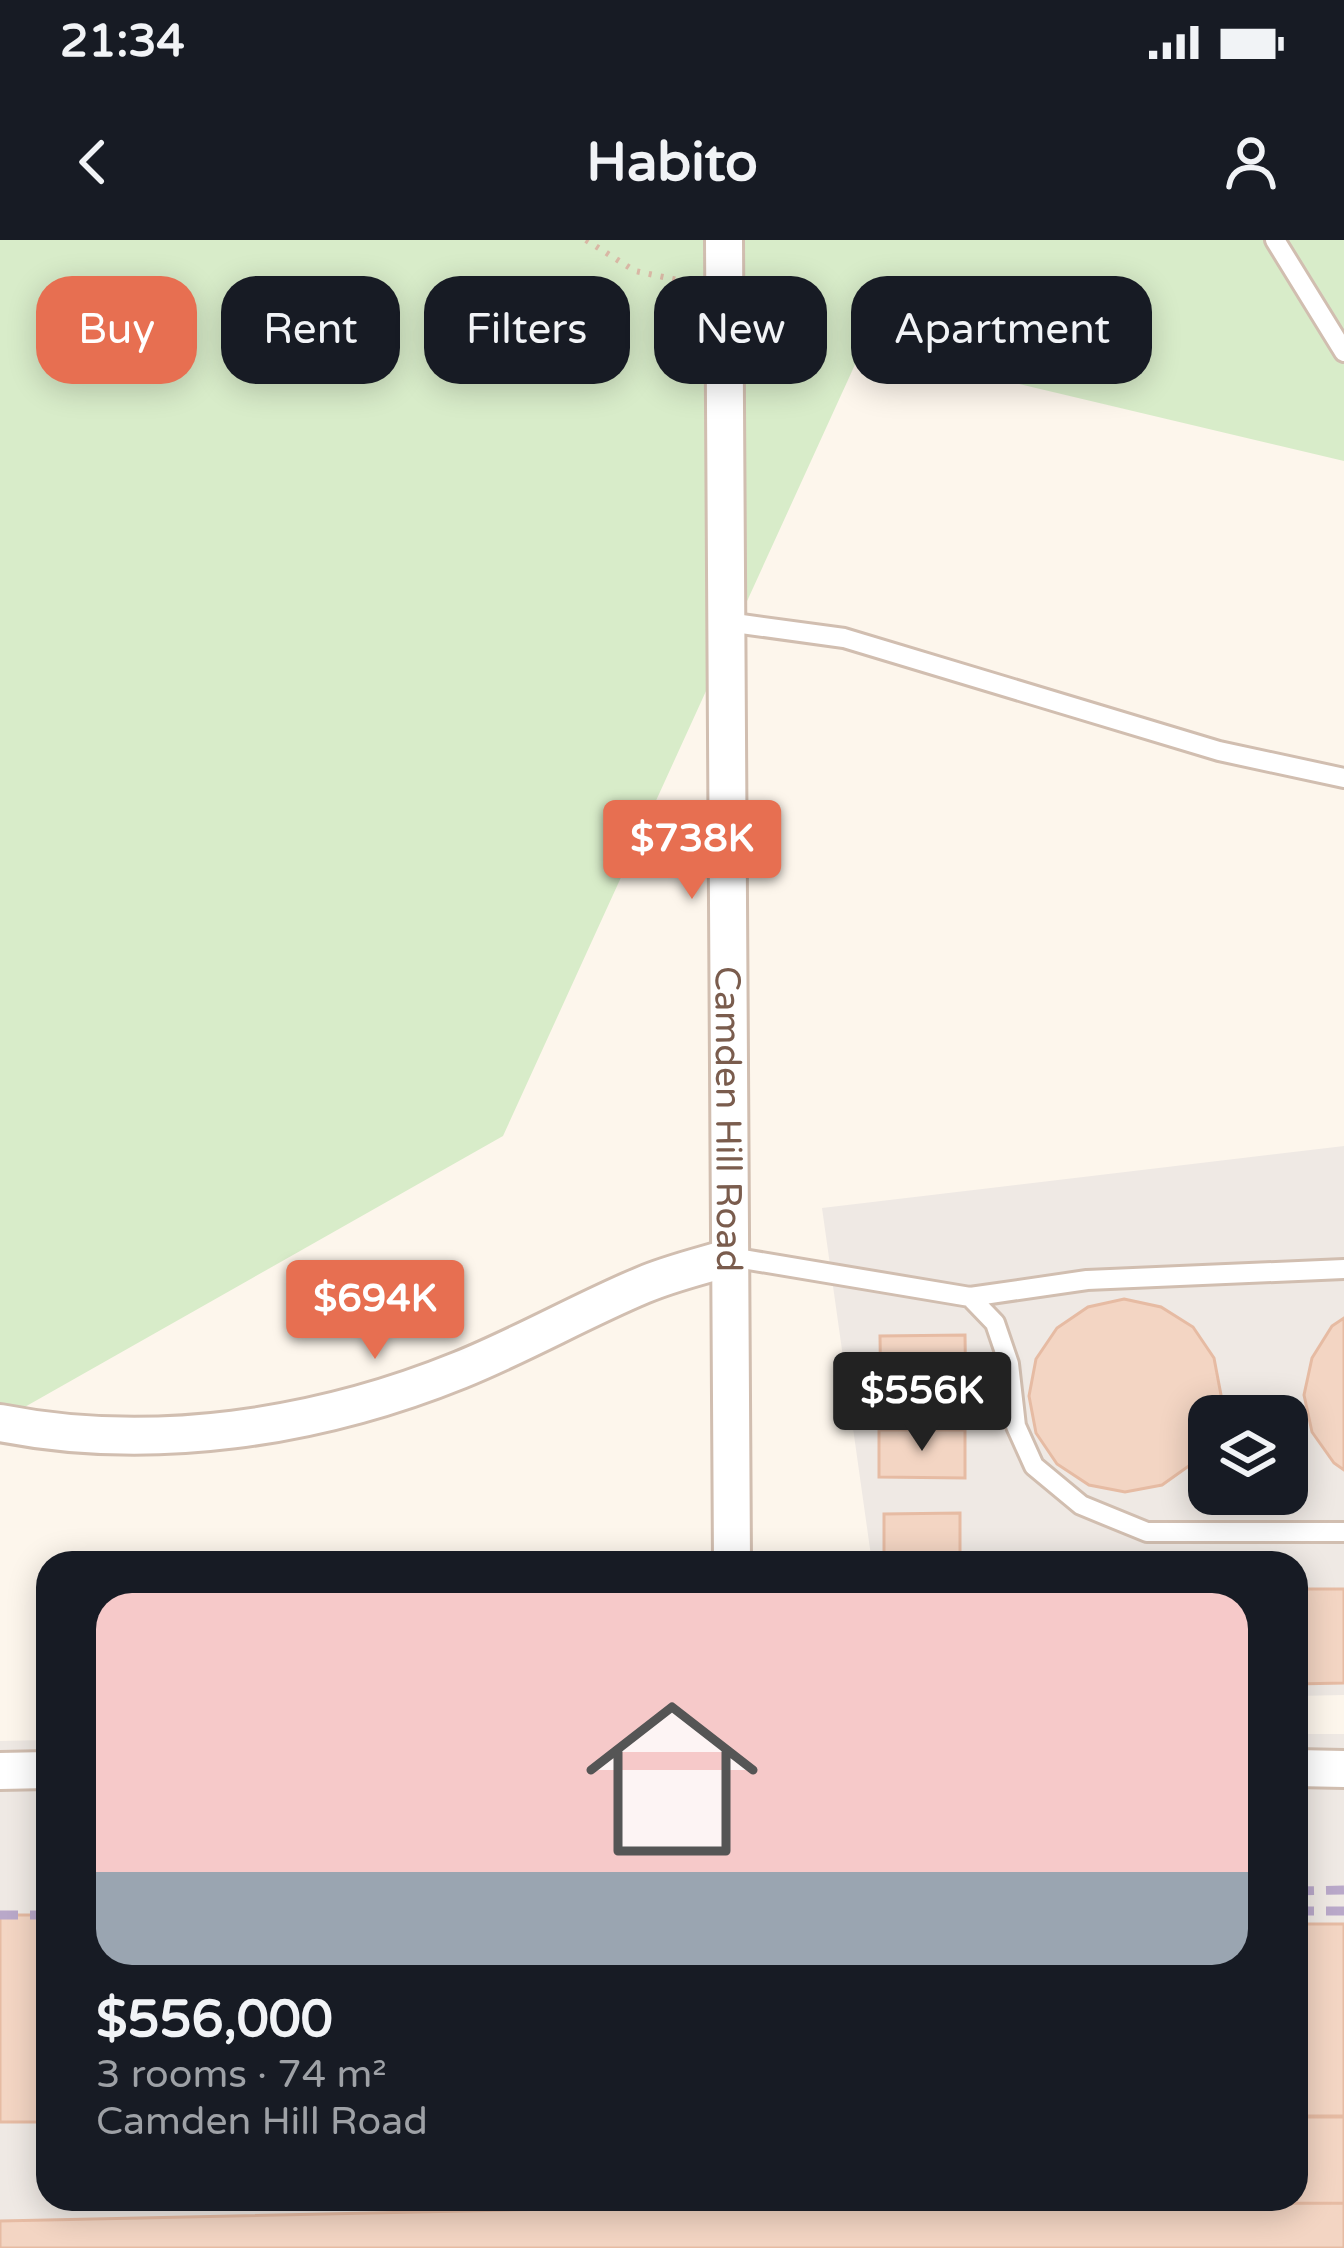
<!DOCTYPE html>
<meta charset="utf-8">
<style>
:root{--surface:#171b24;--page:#242831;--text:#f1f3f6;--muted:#9ea1a6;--line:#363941;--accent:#e76f51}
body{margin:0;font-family:"Varela Round",sans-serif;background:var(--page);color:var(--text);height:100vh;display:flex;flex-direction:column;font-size:45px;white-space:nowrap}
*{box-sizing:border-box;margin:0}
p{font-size:39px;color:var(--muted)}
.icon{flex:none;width:66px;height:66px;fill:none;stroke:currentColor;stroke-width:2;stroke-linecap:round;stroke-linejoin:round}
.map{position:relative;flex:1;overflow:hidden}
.side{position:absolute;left:36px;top:1311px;width:1272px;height:660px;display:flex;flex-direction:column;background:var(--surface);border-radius:36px;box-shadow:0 6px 30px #0003}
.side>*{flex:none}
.top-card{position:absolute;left:36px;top:36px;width:1272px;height:108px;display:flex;gap:24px}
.buttons{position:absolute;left:1188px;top:1155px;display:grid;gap:24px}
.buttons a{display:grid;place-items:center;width:120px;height:120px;border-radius:24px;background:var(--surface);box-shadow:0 6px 30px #0003;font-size:60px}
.price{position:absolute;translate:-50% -102px;padding:0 27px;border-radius:12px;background:var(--accent);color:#fff;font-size:39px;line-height:78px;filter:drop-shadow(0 3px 6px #0008)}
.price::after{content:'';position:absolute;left:50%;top:72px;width:36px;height:27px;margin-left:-18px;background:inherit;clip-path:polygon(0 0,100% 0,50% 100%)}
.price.active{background:#222;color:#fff}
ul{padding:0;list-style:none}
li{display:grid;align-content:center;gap:24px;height:636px;padding:0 60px}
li+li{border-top:3px solid var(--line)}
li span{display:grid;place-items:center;height:372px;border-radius:36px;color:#555}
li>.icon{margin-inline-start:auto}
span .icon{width:216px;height:216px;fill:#fffc;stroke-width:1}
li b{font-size:51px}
.chip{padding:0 42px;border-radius:36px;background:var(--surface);box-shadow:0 6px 30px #0003;font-size:42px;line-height:108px}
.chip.active{background:var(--accent);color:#fff}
.status{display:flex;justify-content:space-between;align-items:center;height:84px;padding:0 60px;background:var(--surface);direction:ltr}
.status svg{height:33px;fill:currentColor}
header{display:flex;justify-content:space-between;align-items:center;height:156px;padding:0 60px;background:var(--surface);font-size:54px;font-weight:700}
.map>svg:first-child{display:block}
.industrial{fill:#efe9e4;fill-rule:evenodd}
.green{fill:#d8ecc9}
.building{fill:#f3d5c3;stroke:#e6bba3;stroke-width:3}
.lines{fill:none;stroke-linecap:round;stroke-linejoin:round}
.service-casing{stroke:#d1beb0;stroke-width:24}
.minor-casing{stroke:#d1beb0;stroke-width:42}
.path{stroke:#d9b8a5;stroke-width:6;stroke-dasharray:3 9;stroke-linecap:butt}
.service{stroke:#fff;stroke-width:18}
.minor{stroke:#fff;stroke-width:36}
.rail{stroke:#b9a8c9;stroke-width:9;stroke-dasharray:18 12;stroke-linecap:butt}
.labels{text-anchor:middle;stroke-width:9;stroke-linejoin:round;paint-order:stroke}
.street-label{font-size:36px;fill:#7a5c4d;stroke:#fffaf3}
</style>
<div class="status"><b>21:34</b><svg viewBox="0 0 49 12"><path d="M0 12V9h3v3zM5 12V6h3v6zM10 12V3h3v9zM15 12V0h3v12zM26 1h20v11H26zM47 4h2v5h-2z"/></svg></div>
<header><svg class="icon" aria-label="back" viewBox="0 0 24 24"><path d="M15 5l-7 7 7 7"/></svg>Habito<svg class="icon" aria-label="person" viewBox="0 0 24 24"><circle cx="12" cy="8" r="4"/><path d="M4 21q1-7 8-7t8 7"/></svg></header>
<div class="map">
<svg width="1344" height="2008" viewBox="0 0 1344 2008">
<rect width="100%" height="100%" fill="#fdf6ec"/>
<path class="industrial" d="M1344 906V1455L1296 1456V1323H872L822 968ZM1209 1176H1287V1254H1209Z
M1296 1494H1344V2008H0V1501L48 1500V1959H1296Z"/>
<path class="green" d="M0 0H1344V221L863 107 503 896 0 1181Z"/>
<path class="building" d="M1124 1059 1161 1067 1193 1087 1214 1118 1221 1155 1217 1176H1209V1200L1193 1223 1162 1245 1125 1252 1089 1245 1057 1224 1036 1193 1029 1156 1036 1119 1057 1088 1088 1067Z
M1344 1078V1230L1334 1223 1312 1192 1304 1155 1312 1118 1332 1086Z
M965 1095 966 1169H881L880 1096Z
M879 1190H965V1238L879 1237Z
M960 1273V1323H884V1274Z
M1296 1349H1344V1443L1296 1444Z
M0 1675H48V1882H0Z
M1296 1684H1344V1877H1296Z
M1296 1876H1344V1963L696 1966V1959H1296Z
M1296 1877H1344V2008H0V1981L696 1966V1959H1296Z
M111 1959H377V1964Z"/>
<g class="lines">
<g class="service-casing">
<path id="service" d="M1275 0 1344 112
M727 382 844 398 1219 511 1344 538
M731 1017 970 1057 995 1083 1009 1124 1016 1186 1034 1226 1081 1265 1147 1292H1344
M970 1057 1087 1040 1344 1029"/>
</g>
<g class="minor-casing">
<g id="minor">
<path id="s1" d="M724 0 732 1323"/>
<path d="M0 1183C152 1213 317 1188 460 1130 522 1105 581 1071 643 1045 671 1033 702 1026 731 1017"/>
<path d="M1296 1528 1344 1529"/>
<path d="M0 1531 48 1530"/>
</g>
</g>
<path class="path" d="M586 0 635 31 692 43"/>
<use href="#service" class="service"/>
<use href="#minor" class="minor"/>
<path class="rail" d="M1296 1651 1344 1650
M1296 1671H1344
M0 1675H48"/>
</g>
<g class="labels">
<g class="street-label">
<text dy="13" stroke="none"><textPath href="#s1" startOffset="879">Camden Hill Road</textPath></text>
</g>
</g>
</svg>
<div class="buttons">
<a><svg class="icon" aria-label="layers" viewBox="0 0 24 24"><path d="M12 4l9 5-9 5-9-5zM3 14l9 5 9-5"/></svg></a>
</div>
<b class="price" style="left:692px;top:662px">$738K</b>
<b class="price" style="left:375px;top:1122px">$694K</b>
<b class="price active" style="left:922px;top:1214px">$556K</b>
<div class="top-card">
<a class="chip active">Buy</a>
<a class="chip">Rent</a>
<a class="chip">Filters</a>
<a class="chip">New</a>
<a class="chip">Apartment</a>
</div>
<section class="side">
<ul>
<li><span style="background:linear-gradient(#f6c9c9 75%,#9aa5b1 0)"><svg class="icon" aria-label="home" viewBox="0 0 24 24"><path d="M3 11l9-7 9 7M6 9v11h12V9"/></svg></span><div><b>$556,000</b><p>3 rooms · 74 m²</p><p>Camden Hill Road</p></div></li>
</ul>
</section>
</div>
